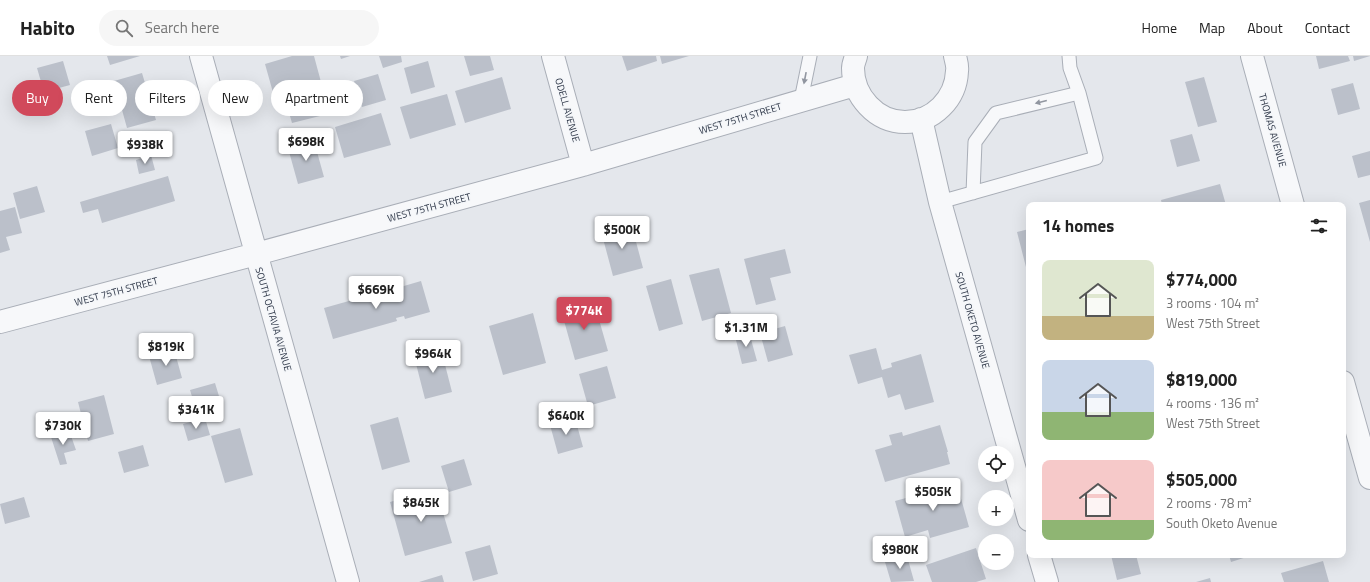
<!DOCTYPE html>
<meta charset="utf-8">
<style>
:root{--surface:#fff;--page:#f6f6f6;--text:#222;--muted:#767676;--line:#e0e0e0;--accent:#d1495b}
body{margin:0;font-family:"Titillium Web",sans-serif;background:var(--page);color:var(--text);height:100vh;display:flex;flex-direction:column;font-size:15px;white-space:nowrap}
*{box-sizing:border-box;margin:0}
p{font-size:13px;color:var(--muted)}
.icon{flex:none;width:22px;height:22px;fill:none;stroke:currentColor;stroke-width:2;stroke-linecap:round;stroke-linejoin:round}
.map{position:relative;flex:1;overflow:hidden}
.sheet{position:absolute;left:1026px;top:146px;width:320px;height:356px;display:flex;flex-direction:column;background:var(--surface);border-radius:8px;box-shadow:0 4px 16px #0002}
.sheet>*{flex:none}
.hud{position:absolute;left:12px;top:24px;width:380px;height:36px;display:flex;gap:8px}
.controls{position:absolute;left:978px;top:390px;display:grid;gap:8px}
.controls a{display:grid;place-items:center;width:36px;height:36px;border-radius:50%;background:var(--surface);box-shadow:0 4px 16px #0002;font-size:20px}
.price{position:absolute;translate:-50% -34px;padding:0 9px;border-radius:4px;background:#fff;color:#222;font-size:13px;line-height:26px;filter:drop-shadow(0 1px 2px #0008)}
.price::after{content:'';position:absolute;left:50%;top:24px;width:12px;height:9px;margin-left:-6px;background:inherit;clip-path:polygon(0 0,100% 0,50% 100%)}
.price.active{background:var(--accent);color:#fff}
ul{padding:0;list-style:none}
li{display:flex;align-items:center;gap:12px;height:100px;padding:0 16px}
li span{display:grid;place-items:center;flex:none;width:112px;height:80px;border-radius:8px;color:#555}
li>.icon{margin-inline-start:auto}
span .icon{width:48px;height:48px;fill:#fffc;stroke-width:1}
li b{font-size:17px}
h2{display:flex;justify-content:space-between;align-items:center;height:48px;padding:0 16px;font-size:17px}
.pill{padding:0 14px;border-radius:18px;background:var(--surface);box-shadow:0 4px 16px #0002;font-size:14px;line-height:36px}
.pill.active{background:var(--accent);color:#fff}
header{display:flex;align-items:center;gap:24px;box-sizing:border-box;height:56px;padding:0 20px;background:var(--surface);border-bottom:1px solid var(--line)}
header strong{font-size:19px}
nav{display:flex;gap:22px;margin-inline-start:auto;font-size:14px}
.search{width:280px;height:36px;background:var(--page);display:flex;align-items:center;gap:10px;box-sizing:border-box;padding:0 14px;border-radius:22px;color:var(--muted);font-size:15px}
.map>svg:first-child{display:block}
.building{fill:#bbc0ca}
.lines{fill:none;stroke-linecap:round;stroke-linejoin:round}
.service-casing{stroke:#a9aeb7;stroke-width:15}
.minor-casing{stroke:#a9aeb7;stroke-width:24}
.service{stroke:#f7f8fa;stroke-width:13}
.minor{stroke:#f7f8fa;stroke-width:22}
.oneway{fill:#9196a0}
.labels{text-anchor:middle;stroke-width:3;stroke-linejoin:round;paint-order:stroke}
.street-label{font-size:10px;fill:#2b3445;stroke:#f4f6f9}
</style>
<header>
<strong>Habito</strong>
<div class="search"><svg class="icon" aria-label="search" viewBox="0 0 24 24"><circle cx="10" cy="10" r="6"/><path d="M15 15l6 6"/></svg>Search here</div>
<nav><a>Home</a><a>Map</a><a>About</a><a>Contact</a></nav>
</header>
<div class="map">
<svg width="1370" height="526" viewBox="0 0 1370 526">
<rect width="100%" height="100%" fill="#e4e7ec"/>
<path class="building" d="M107 0H140L110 9Z
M292 0H314L321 26 274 40 265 8Z
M340 0H350L341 3Z
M379 0H401L402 6 383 12Z
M464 0H490L494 14 470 20Z
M622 0H656L657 5 627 15Z
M660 0H689L662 8Z
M1316 0H1348L1350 5 1319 13Z
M1353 0H1370L1354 5Z
M63 5 70 29 44 36 37 12Z
M428 5 435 31 411 38 404 12Z
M142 17 156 64 127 72 114 25Z
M378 18 386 44 362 51 354 25Z
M502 21 511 53 465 67 455 35Z
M1204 21 1217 66 1198 71 1185 26Z
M1353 27 1360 53 1338 59 1331 33Z
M318 35 324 59 292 67 285 43Z
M447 38 456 69 410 83 400 51Z
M381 57 391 89 344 102 335 71Z
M111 68 118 92 92 100 85 75Z
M1192 78 1200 105 1177 111 1170 84Z
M314 85 324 121 298 128 288 92Z
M1370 95V119L1358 122 1352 100Z
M151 99 155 114 139 118 136 104Z
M168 120 175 145 102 167 98 153 83 157 80 146Z
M1220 128 1226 149H1162L1161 144Z
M37 130 45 156 20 163 13 137Z
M1370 144V186L1359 147Z
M15 151 22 177 6 181 10 194 0 197V155Z
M631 167 643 212 613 220 601 175Z
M1029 173V214L1027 215 1017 176Z
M785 193 791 217 770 222 776 244 756 249 744 203Z
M719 212 731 257 702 265 689 219Z
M671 223 683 268 659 275 646 230Z
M421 225 430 256 405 263 404 260 396 262 397 265 333 283 324 252 388 234 390 241 399 239 397 232Z
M594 246 608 295 575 304 561 254Z
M533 257 546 307 503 319 489 270Z
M785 270 793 299 768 306 760 277Z
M749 276 757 305 742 308 735 280Z
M876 292 882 314 892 311 891 307 921 298 934 346 905 354 900 338 888 342 882 321 858 328 849 299Z
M174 293 182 322 157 329 149 300Z
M441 293 452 336 425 343 414 300Z
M607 310 616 342 588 350 579 318Z
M215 327 222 350 197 357 190 334Z
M104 339 114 378 88 385 78 346Z
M398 361 410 406 382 414 370 369Z
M205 362 210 379 188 385 183 368Z
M575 362 583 391 558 398 550 369Z
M940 369 948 396H947L950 408 885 426 875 394 892 389 889 379 902 376 903 380Z
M240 372 253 419 225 427 211 380Z
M69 374 76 394 64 397 67 408 60 409 51 381Z
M143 389 149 410 124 417 118 396Z
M464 403 472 429 449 436 441 410Z
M957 428 969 471 930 482 928 474 905 481 895 445Z
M436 433 452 487 405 500 390 446Z
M24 441 30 461 5 468 0 448Z
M490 489 498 518 473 525 465 496Z
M976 492 986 523 976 526H932L926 509Z
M1111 499H1136L1141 518 1117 524Z
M1229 499H1253L1231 506Z
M907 500 914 525 891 526 885 506Z
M1323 505 1329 526H1284L1281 517Z
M442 519 444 526H419Z
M1210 522 1211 526H1196Z"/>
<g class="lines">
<g class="service-casing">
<path id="service" d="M801 44 810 0
M973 137 975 86 996 57 1079 37
M940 146 1096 102 1079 37 1070 12 1069 0"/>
</g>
<g class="minor-casing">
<path id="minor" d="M201 0 348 526
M553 0 583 109
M856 0C855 4 853 8 853 12 853 40 876 66 905 66 933 66 956 43 957 15 958 10 956 5 955 0
M1252 0 1293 149
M921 63 940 146 1029 464
M0 266 256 198 583 109 855 29
M1343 326 1370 422
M1039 499 1047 526"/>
</g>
<use href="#service" class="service"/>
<use href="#minor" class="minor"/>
</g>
<defs><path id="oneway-solid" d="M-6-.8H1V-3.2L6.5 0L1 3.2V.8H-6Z"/></defs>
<g class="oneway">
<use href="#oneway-solid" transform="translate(805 22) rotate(101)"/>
<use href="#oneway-solid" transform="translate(1041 46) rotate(166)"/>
</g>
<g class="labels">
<g class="street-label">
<text transform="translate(568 54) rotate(74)" y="4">ODELL AVENUE</text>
<text transform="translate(740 62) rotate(-17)" y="4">WEST 75TH STREET</text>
<text transform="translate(1273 74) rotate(74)" y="4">THOMAS AVENUE</text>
<text transform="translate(429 151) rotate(-15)" y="4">WEST 75TH STREET</text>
<text transform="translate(116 235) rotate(-15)" y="4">WEST 75TH STREET</text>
<text transform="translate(274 263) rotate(74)" y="4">SOUTH OCTAVIA AVENUE</text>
<text transform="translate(973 264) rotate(74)" y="4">SOUTH OKETO AVENUE</text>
</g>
</g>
</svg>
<div class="controls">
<a><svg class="icon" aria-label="locate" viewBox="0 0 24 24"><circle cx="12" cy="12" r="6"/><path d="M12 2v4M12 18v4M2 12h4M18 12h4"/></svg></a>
<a>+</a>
<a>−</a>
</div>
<b class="price" style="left:306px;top:106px">$698K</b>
<b class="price" style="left:145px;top:109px">$938K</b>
<b class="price" style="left:622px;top:194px">$500K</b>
<b class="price" style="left:376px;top:254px">$669K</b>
<b class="price active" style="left:584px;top:275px">$774K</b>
<b class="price" style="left:746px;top:292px">$1.31M</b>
<b class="price" style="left:166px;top:311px">$819K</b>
<b class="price" style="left:433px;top:318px">$964K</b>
<b class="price" style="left:196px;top:374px">$341K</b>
<b class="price" style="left:566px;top:380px">$640K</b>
<b class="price" style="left:63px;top:390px">$730K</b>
<b class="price" style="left:933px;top:456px">$505K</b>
<b class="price" style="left:421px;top:467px">$845K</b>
<b class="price" style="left:900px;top:514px">$980K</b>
<div class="hud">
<a class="pill active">Buy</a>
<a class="pill">Rent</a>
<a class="pill">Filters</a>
<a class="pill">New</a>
<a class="pill">Apartment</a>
</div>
<section class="sheet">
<h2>14 homes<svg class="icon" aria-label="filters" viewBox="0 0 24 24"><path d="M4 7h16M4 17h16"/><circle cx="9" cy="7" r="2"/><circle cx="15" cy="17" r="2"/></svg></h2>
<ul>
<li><span style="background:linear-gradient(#dfe7d0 70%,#c2b280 0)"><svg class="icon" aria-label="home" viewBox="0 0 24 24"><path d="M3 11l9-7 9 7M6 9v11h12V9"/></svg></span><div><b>$774,000</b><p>3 rooms · 104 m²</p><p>West 75th Street</p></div></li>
<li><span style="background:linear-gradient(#c9d6e8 65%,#8fb573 0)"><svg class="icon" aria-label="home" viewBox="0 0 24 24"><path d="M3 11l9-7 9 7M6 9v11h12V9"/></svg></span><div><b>$819,000</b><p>4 rooms · 136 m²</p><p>West 75th Street</p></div></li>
<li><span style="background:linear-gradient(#f6c9c9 75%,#8fb573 0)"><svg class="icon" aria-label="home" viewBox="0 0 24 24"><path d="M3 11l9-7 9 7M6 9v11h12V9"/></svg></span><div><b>$505,000</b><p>2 rooms · 78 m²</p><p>South Oketo Avenue</p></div></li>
</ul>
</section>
</div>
